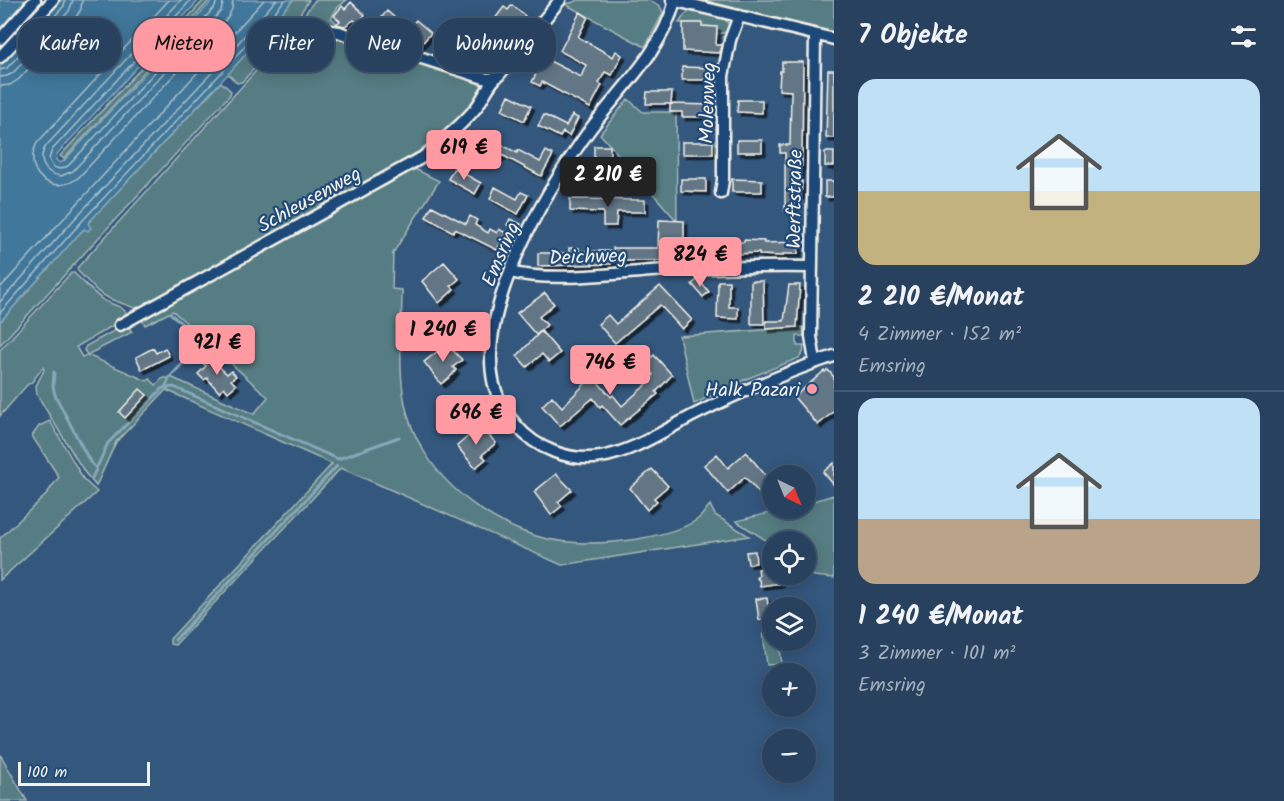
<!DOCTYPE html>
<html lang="de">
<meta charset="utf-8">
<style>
:root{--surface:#27415e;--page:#2f4864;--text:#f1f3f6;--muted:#a4afbc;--line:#435a73;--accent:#ff9aa2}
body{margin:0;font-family:Kalam,sans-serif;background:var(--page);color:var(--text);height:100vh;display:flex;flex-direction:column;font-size:22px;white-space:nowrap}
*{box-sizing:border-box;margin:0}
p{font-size:20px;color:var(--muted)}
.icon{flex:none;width:33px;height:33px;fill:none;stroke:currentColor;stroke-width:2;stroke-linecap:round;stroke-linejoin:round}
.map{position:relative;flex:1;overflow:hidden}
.side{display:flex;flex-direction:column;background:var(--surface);width:450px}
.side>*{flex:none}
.guide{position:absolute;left:18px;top:18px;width:570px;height:54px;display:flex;gap:12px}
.needle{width:39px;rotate:137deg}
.tools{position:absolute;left:762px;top:465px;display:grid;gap:12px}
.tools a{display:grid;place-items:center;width:54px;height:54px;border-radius:50%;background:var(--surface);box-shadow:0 3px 15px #0003,0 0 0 2px var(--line);font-size:30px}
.scale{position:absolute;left:18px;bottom:15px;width:132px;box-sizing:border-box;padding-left:6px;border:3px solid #f4f1e8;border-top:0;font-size:16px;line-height:21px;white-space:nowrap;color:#f4f1e8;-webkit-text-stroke:4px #1f4a7a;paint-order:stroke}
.price{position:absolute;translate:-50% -51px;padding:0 14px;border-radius:6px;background:var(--accent);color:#111;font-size:20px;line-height:39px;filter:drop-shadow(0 2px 3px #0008)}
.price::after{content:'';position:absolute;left:50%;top:36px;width:18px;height:14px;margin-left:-9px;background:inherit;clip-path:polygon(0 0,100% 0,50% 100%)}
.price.current{background:#222;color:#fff}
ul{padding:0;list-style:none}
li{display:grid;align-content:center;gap:12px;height:318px;padding:0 24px}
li+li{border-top:2px solid var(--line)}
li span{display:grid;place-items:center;height:186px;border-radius:18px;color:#555}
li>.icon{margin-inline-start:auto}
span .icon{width:108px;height:108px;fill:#fffc;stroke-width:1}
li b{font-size:26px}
h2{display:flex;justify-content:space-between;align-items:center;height:72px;padding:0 24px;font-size:26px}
.tag{padding:0 21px;border-radius:24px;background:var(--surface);box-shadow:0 3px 15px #0003,0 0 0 2px var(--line);font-size:21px;line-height:54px}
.tag.current{background:var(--accent);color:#111}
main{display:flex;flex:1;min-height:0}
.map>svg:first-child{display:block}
.green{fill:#567d83;stroke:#a5b7b6;stroke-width:1.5}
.water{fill:#3f779a;stroke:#87a8b9;stroke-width:1.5}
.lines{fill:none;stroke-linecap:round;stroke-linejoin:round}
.shore{stroke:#acc0c9;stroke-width:1.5}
.stream{stroke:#87a8b9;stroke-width:3}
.building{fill:#647685;stroke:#f4f1e8;stroke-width:1.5;filter:url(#shadow)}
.minor-casing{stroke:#f4f1e8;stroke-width:15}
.minor{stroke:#1f4a7a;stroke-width:10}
.poi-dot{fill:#ff9aa2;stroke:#1f4a7a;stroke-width:2}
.labels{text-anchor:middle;stroke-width:4.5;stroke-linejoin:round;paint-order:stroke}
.street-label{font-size:20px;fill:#f4f1e8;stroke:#1f4a7a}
.poi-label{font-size:20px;fill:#f4f1e8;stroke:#1f4a7a;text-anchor:end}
</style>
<main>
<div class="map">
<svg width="834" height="801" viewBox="0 0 834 801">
<defs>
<filter id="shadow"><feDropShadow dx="3.5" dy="3.5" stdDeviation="0" flood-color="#0009"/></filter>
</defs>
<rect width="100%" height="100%" fill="#34577d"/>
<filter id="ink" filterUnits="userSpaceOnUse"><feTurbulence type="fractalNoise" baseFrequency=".0167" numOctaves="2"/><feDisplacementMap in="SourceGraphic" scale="12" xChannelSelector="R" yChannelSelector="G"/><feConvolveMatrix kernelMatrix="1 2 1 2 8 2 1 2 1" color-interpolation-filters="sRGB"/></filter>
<g filter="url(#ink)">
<path class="green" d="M38 0H50L0 54V42Z
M204 0H210L64 159 60 156Z
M293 0H309L292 26 242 82 237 83 228 74 230 72Z
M315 0H347L338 7 331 18 337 23 324 33 328 37 333 35 364 45 360 58 374 62 391 52 489 84 474 106 409 166 439 181 393 253 392 289 402 290C402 342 393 399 421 446 445 490 494 525 543 538 573 545 607 544 638 539 654 536 685 529 698 519 703 515 706 509 710 505L715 515 749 536 562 565 341 468 175 645 170 644V639L332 464 166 390 116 442 96 486 85 473 37 395 36 386 44 370 43 367 32 382 27 385 0 416V350L71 273H74C84 282 92 292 103 300 112 305 122 305 128 315L117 323 76 347 82 357 87 355 84 350 86 346 121 327 128 325 132 332 87 355 147 381 150 379 156 385 163 378H173L254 414 268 397 173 311 145 325 135 308 110 299 98 292 78 271 77 268 293 30Z
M578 0H648L660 6 663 13 645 47 563 3H571Z
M702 0H834V32Z
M691 11 725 19 730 26 729 32 717 34 716 27 702 26 701 23H679L685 14Z
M221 82 231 91 230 95 0 345V322L79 234 84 229 88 230V223Z
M628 99 643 112H676L677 221 600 134Z
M804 327V336H797V346H804L803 353 799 358 746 379 694 404 679 336Z
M50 421 84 480 97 492 0 580V538L45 496 59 477 32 436 39 426Z
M834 495V578L814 576 806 569V542H772V544L736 521 786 509 806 508V503Z
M772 633V640L779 641 782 664 767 665 763 634Z
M0 754 27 801H0Z"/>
<path class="water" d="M0 0H24C22 14 9 22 0 32Z
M61 0H199L57 154 56 160 60 163 64 161 213 0H293L228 74 88 223 91 228 88 231 84 229 79 234 0 322V66Z"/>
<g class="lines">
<path class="shore" d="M169 0 37 143C21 173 54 198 79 177L228 17 232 9 233 0
M181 0 46 146C37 160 44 174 61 176L73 171 221 11 224 0
M191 0 52 150 49 159 53 167 60 169 68 166 215 7 217 0
M0 70 7 68 64 6 65 0
M0 77 7 76 13 73 69 11 73 0
M0 86 10 85 19 79 76 17 81 9 82 0
M0 288 264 0
M0 302 79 214 217 67 276 0
M0 313 84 219 223 71 285 0"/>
<path class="stream" d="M171 314 200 340 201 343 193 351
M54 372 53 386 55 395 90 462 96 468
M166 386 170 377 184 362
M92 478 108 443 163 388 174 387 338 459 399 437
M175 640 337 466"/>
</g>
<path class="building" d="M351 2 365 15 358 23 354 20 345 26 336 24 340 21 334 16 342 6 345 9Z
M512 5 525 16 523 19 528 22 522 29 515 24 505 37 513 44 507 51 505 49 487 71 481 69 462 51 473 38 491 53 497 37 487 29 504 7 508 10Z
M387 11 402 24 391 37 376 24Z
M580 12 588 17 578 37 613 57 616 51 622 55 612 75 605 72 599 83 602 85 590 108 542 82 540 86 532 82 544 58 581 77 586 65 560 51Z
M416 20 431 33 420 46 405 33Z
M683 23H702V26L717 27 716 45H721L720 53 683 51Z
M444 29 460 42 448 55 433 42Z
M782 62H803L802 166H800L799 181H802L801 196H794V211H785V153H780V145H790L791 91 779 90 780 71H782Z
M682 67 714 68V80H682Z
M828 70H834V138H826Z
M647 92H672L671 104 714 105V117H682V112H670V104H646Z
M509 95 531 106 524 121 502 110Z
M738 100H762V113L737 112Z
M544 115 566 126 572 115 578 118 569 136 563 132 560 137 538 126Z
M478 132 517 153 518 150 540 162 546 151 553 155 541 176 502 155 500 158 469 142 472 135 476 137Z
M737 140H762V152H737Z
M682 142H713V154H682Z
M594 146H610V172H578L582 164H594Z
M825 152H834V166H825Z
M454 168 481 183 475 194 448 179Z
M681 179H706V192L681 191Z
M732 179 762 180V192H732Z
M825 181H834V197H825Z
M495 187 517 199 521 192 528 195 518 214 490 199Z
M570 199 645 200V212H617L616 226H603V212L570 211Z
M432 206 466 224 470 216 477 220 475 225 488 233 490 229 497 233 499 229 506 233 497 250 455 229 453 232 426 217Z
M510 219 521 224 517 231 507 225Z
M659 220 684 221V244L744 242V240L764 241V243L799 242 798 254H783V256L759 255V253L705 255V257L684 256V261H611V264L538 266V253H569V248H579L578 251H613V248H658Z
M444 262 459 279 451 286 454 289 449 294 439 303 422 281Z
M698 279 709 292 703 297 692 284Z
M718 281H729V307H738V319L717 318Z
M751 281H763L764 324H751Z
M789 285H800L797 327 766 329V321H784Z
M660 286 692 320 682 329 660 305 615 343 598 324 608 315 616 324Z
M545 293 554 304 539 317 547 325 536 335 517 313Z
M541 331 560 353 549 362 542 354 527 367 517 356Z
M447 344 462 360 453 367 456 370 451 376 441 384 424 362Z
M153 348 156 353 165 348 169 356 142 370 136 357Z
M654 355 672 375 656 392 658 394 620 425 602 405 600 407 593 398 560 426 542 406 552 396 562 407 586 383 581 375 587 370 611 397 613 395 622 406 648 383 646 381 653 375 644 364Z
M208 356 227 374 231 371 236 376 231 380 236 385 228 392 224 387 219 392 207 378 204 380 198 374 206 366 201 361Z
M828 370 834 377V411L818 425 794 397 824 371 825 372Z
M140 389 147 395 125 418 119 412Z
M480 426 496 443 482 455 486 459 475 468 457 446Z
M746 452 772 483V495L766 501 745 477 728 493 704 465 717 454 728 468Z
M834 463V485L823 472Z
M652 469 668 486 654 498 657 501 647 510 630 488Z
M556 474 572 490 558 502 562 506 551 515 534 492Z
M755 551 756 563 748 564 746 552Z
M772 566V574H779L781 583 760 586 759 580 756 578 759 575 758 569Z
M767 598 770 618 759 620 756 599Z"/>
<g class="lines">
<g class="minor-casing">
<path id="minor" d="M672 0 834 39
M675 1C660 56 618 90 586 135 543 196 476 309 494 385 498 400 506 413 516 425 536 449 570 462 601 457 635 451 666 429 696 414 741 392 787 372 834 356
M331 31 339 32 365 42 376 49 391 48 487 79 494 78
M0 39 35 0
M0 57 53 0
M721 193 723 180V76L730 40 739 16
M510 272C548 282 611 274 651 271 705 268 758 266 812 267
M120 325 423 157C441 142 460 127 475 109 484 98 489 82 499 75L560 0
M815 362 811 336 815 35"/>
</g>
<use href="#minor" class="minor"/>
</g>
</g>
<circle class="poi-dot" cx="812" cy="389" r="6"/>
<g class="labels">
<g class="street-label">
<text transform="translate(707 103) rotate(-88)" y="7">Molenweg</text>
<text transform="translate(309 199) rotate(-29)" y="7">Schleusenweg</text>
<text transform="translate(794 199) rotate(-89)" y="7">Werftstraße</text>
<text transform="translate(500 254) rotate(-67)" y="7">Emsring</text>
<text transform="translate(588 256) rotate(-2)" y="7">Deichweg</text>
</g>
<g class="poi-label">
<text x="800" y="396">Halk Pazari</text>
</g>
</g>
</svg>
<div class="tools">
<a><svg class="needle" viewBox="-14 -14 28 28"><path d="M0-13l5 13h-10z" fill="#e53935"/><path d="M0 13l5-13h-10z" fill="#a4afbc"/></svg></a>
<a><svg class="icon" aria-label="locate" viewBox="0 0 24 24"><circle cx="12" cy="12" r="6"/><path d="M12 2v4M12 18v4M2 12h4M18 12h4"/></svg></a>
<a><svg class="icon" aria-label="layers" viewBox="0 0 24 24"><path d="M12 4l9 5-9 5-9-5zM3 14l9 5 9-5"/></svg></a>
<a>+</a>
<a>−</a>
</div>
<div class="scale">100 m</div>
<b class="price" style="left:464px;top:181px">619 €</b>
<b class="price current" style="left:608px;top:208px">2 210 €</b>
<b class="price" style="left:700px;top:288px">824 €</b>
<b class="price" style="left:443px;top:363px">1 240 €</b>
<b class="price" style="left:217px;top:376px">921 €</b>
<b class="price" style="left:610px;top:396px">746 €</b>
<b class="price" style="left:476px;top:446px">696 €</b>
<div class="guide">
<a class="tag">Kaufen</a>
<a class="tag current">Mieten</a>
<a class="tag">Filter</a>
<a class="tag">Neu</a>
<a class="tag">Wohnung</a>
</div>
</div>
<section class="side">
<h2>7 Objekte<svg class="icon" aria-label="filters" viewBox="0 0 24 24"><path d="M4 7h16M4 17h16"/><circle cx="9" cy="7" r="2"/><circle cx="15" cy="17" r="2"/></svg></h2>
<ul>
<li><span style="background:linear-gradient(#bfe0f5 60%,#c2b280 0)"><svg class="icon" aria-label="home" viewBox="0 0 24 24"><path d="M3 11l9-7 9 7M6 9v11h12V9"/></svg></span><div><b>2 210 €/Monat</b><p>4 Zimmer · 152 m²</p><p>Emsring</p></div></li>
<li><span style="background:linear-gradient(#bfe0f5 65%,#b9a48a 0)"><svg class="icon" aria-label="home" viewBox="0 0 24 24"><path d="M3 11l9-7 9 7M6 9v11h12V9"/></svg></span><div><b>1 240 €/Monat</b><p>3 Zimmer · 101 m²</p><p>Emsring</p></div></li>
</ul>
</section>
</main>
